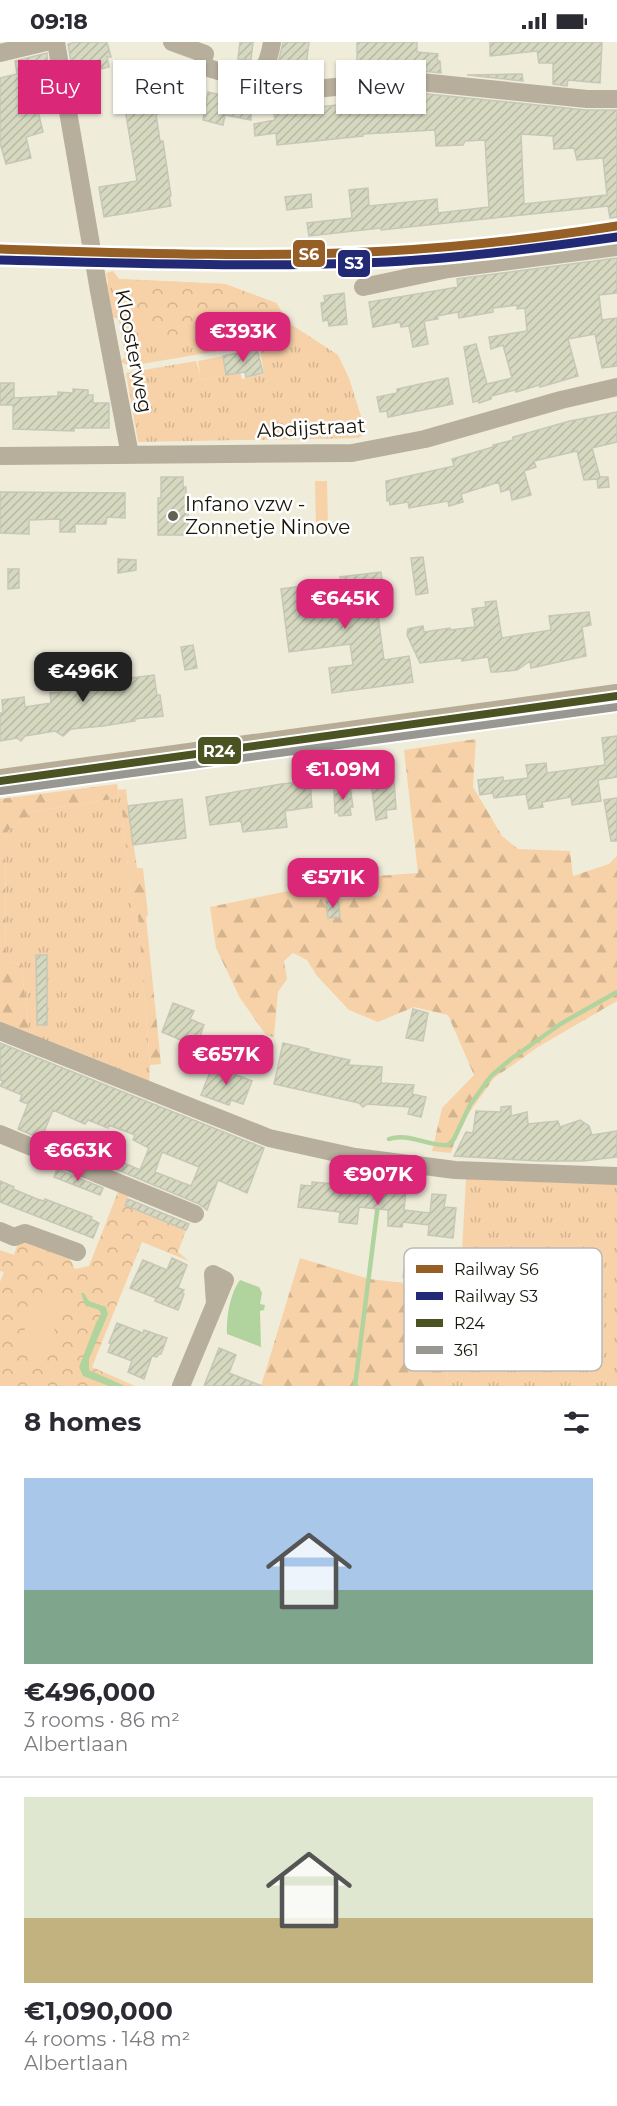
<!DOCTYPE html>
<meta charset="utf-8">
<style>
:root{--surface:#fff;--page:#f7f7f7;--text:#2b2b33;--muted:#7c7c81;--line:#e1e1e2;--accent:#db2777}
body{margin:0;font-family:Montserrat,sans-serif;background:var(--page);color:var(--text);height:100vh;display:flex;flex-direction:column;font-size:22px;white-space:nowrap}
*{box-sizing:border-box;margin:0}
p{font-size:20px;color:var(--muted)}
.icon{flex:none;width:33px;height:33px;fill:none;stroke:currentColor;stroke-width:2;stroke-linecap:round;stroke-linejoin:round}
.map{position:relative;height:1344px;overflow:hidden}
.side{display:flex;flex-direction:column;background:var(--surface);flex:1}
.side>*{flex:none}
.guide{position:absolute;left:18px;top:18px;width:582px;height:54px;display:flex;gap:12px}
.price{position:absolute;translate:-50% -51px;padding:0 14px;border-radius:12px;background:var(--accent);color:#fff;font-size:20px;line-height:39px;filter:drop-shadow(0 2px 3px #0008)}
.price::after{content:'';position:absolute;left:50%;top:36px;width:18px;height:14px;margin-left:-9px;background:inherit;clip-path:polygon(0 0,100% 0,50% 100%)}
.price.selected{background:#222;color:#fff}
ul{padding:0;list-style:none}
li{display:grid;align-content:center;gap:12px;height:318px;padding:0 24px}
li+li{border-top:2px solid var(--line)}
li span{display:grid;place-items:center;height:186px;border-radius:0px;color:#555}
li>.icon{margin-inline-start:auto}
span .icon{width:108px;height:108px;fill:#fffc;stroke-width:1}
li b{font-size:26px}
h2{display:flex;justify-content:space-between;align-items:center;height:72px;padding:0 24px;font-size:26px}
.pill{padding:0 21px;border-radius:0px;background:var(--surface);box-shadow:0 2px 4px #0004;font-size:21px;line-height:54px}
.pill.selected{background:var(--accent);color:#fff}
.status{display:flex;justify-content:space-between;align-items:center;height:42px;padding:0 30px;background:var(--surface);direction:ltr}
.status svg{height:16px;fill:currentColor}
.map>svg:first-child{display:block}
.grass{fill:url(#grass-tufts)}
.forest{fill:url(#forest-firs)}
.park{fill:url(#park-crowns)}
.garden{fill:#f7d2a8}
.water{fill:#b1d49e}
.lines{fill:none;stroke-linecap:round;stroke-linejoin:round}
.stream{stroke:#b1d49e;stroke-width:4.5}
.building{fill:url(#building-hatch);stroke:#c6c7b8;stroke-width:1.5;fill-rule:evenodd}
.minor{stroke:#b7ae9c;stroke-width:18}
.major{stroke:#b7ad97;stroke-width:24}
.bus-1-casing{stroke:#fff;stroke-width:12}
.bus-2-casing{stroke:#fff;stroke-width:12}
.bus-1{stroke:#4a5321;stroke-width:8}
.bus-2{stroke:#989792;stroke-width:8}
.rail-1-casing{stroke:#fff;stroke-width:14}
.rail-2-casing{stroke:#fff;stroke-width:14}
.rail-1{stroke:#965f26;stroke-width:9}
.rail-2{stroke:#222975;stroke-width:9}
.poi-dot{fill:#646254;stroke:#fff;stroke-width:2}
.labels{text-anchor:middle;stroke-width:5;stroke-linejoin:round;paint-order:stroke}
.street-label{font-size:20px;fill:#19170c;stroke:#fff}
.poi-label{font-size:20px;fill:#19170c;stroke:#fff;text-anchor:start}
.key{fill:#fff;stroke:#bab9b6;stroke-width:1.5}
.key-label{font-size:16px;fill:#19170c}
.line-badge{stroke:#fff;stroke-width:2}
.badge-label{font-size:16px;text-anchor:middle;font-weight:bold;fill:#fff}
</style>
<div class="status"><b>09:18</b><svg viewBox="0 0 49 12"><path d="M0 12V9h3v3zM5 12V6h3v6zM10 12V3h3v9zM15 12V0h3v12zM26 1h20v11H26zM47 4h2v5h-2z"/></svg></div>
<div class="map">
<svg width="617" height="1344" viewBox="0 0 617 1344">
<defs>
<pattern id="grass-tufts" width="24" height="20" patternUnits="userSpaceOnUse" patternTransform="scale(1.5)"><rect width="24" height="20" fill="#f7d2a8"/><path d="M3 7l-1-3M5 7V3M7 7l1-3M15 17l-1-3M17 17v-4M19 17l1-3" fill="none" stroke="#d3b48f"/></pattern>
<pattern id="forest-firs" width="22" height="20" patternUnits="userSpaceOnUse" patternTransform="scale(1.5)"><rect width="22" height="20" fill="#f7d2a8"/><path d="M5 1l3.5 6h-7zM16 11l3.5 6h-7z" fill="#d3b48f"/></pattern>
<pattern id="park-crowns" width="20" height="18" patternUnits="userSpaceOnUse" patternTransform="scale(1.5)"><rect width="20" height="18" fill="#f7d2a8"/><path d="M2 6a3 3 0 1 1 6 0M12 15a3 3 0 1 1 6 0" fill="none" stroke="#d3b48f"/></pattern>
<pattern id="building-hatch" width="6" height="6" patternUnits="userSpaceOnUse" patternTransform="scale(1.5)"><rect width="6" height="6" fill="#d6d9c0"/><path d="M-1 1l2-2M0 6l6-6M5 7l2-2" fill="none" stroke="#b7baa4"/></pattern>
</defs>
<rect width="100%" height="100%" fill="#efecda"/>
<path class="grass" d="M113 229 119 237 225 242 276 261 289 281 338 313 349 336 366 390 359 396 138 400 126 331 196 319 202 338 240 330 242 337 264 332 259 302 130 324 120 320 125 315 119 277 109 273 105 250 108 240 106 231Z
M126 747 128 764 122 769 133 873H138L150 1023 149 1041 30 994 21 922 6 920 5 791 35 769 119 756 118 748Z
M466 1137 617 1142V1344H446L462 1208Z"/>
<path class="forest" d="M476 697 473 745 502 794 518 807 570 809 573 834 609 822 617 814V959L538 1005 494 1036 459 1085 451 1111 432 1109 442 1066 474 1033 448 973 414 965 378 980 349 968 317 934 307 918 293 911 284 919 287 937 278 950 274 995 266 993 240 956 216 906 210 865 288 849 337 843 340 857 380 853 377 834 418 831 404 708Z
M117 742 119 756 35 769 5 791 6 920 21 922 30 994 0 982V757Z
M128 764 137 826H143L148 873 146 875 161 1022 150 1023 138 874H133L122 769Z
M300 1216 369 1237 457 1247 446 1344H261Z"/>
<path class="park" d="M119 237 225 242 276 261 289 281 271 294 238 285 200 290 173 301 156 296 142 285 123 261 113 257 114 240Z
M119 1147 129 1152 125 1163 186 1188 178 1210 189 1219 142 1200 92 1325 135 1344H0V1240L4 1230 0 1229V1208L14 1213 18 1201 27 1197 68 1213 75 1227 89 1224Z"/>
<path class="garden" d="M244 310 248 329 201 338 198 319Z
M315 439H327L328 485 316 486Z
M38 1251 64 1261 45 1314 19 1304Z"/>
<path class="water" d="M240 1238 259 1245 262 1251 260 1262 265 1263 264 1268 260 1269 261 1305 227 1292C226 1276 230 1251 240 1238Z
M81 1251H84L89 1259 106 1265 108 1272 89 1317V1328L125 1344H109L83 1334 79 1325 96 1281 101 1272 99 1268 85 1263Z"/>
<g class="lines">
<path class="stream" d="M389 1097C408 1090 429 1105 448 1103L454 1097 470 1063 491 1034 511 1017 562 981 617 950
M380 1151 382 1138
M355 1344 378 1162"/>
</g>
<path class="building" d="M76 0H107L111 15H107L109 25 78 32 77 25 72 26 68 2Z
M240 0H253L251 18 238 17Z
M283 0H309L306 24 278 21Z
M357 0H417V10L438 12 437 18 440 19 441 31 402 27 357 31Z
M490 0H602L600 41 568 38 567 44 553 42V21H539L537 9 490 14Z
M47 11 48 22 28 26 43 90 26 95 31 116 6 122 0 101V36L17 32 15 19Z
M522 32 523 39 467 33Z
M157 42 158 49 167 47 171 69 156 72 160 99H163L171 154H169L171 164 104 175 99 145 137 139 123 55 131 54 130 46Z
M208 50 248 59 249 66H251V78L225 73 223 83 203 78Z
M418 51 586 68H617V175L610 176 608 164 381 188V186L309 194 307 181 352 176 349 148 368 146 369 164 437 157 438 171 489 165 485 98 465 99 463 103 436 104 435 88 363 92V94L277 103 276 91 255 94 254 82 275 78 274 72 289 70V68L347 62V64L378 61V59L418 58ZM521 92 553 94 554 107 574 106 577 118 603 116 607 153 524 162Z
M311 152 312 165 287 168 285 155Z
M617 216V251L599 253 602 278 617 276V324L602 326 595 292 568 297 578 334 540 345 539 343 516 350 515 348 491 354V357L479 361 478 359 473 360 464 305 476 302 487 342 512 336 503 303 491 307 489 295 527 289 525 266 517 267V263L493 266V270L459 276 458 270 437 274 438 277 424 279 428 302 413 305 409 284 401 285 400 280 373 285 369 260 458 245 457 237Z
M344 251 347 282 329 284 328 278 323 279 321 261 325 260 324 254Z
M257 307 263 331 246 335 245 330 226 333 223 314Z
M448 336 453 362 388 375 387 369 380 370 377 355 397 351V347Z
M0 341H14V356L58 354V350L73 351V347L88 348V353H93V361H109V386H74V389L13 387V363H0Z
M617 370V400L592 406 600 435H608L609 445 598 446 597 437 584 438 577 409 534 419 536 425 524 429 531 453 512 458 510 447 501 450 499 440 461 452 463 460 449 464 448 459 409 466 408 460 390 463 389 458 387 459 386 439 454 424 452 417 493 405V403L513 398V395L570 379Z
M161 435H183V445H186V456H188V493H158V456H161Z
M0 450 125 451V476L107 475 106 482H75V490H60V477L29 478V492L0 491Z
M423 515 428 551 416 553 411 516Z
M118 517 136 518V528L118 531Z
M8 527H19V546L8 547Z
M381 530 385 558 376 559 384 618 409 614 413 640 332 651 329 626 353 623 350 602 289 610 281 547 341 539 340 535Z
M496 559 502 596 551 588 549 574 589 570 591 583 582 585 586 614 531 626 530 619 517 628 497 630H491L488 615 462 619 461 616 420 621 407 593 408 587 423 584 424 590 450 586V588L475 585 472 567 486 565 485 560Z
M193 603 197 626 185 628 181 605Z
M104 612 107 639 154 633 157 653H160L163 674 134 677 135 679 103 684 71 687 63 694 55 689 25 694 21 699 17 696 0 699V671H3L2 658 24 655 25 665 51 661 50 651 61 650 58 625 93 622 92 614Z
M617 694V735L598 738 601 759 572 763 571 755 542 760 543 765 529 767 526 752 494 756 493 751 480 753 478 738 503 735V739L528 736 526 723 546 721 547 731 605 723 602 696Z
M394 738 396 767 386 768 387 776 376 778 371 741Z
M310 739 312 765 285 769 287 785 243 790 241 779 210 783 206 755 281 742Z
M345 744 350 745 353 765H350L351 773 339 774 338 770 335 771 334 746Z
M617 756V799H611L604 758Z
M182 757 186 796 133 803 128 764Z
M338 857 340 875 328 876 326 859Z
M36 913H47V983H37Z
M173 961 194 969 190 977 204 983 195 1008 179 1002 181 998 162 990Z
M413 967 428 971 423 999 406 996Z
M0 1001 264 1106 247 1151 218 1138 207 1168 199 1162 87 1115 89 1111 97 1114 102 1111 140 1128 149 1106 133 1098 135 1093 109 1083 108 1086 88 1078 85 1082 53 1068 41 1097 18 1087 28 1062 20 1059 22 1053 0 1044 3 1039 0 1038ZM162 1110 199 1125 191 1144 155 1130Z
M283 1001 309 1007 308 1009 350 1018 348 1023 382 1025 381 1041 414 1043 412 1052 426 1055 421 1075 408 1072 410 1065 367 1062 363 1065 359 1061 274 1042Z
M214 1020 230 1027 229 1030 252 1039 243 1062 231 1058 229 1063 201 1053Z
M511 1064V1074L527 1070 528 1082 558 1079 560 1085 580 1078 589 1084 592 1093 617 1089V1115L583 1119H539L454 1114 466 1090 473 1091 476 1069 501 1070V1065Z
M57 1127 103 1146 100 1153 54 1135Z
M0 1139 14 1145 13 1147 37 1157 44 1159 45 1157 92 1175 91 1177 99 1181 93 1196 0 1160Z
M312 1140 406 1148 404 1168 430 1171 432 1152 446 1153 444 1165 456 1166 453 1196 428 1193 429 1183 403 1180 402 1185 388 1184V1168L359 1165 357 1182 339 1180 340 1170 298 1165 301 1143 312 1144Z
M128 1157 189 1182 186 1188 125 1163Z
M172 1216 187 1223 178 1246 184 1248 182 1251 184 1252 178 1268 155 1259 156 1256 130 1246 143 1218 167 1228Z
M405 1221 438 1236V1239L403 1235Z
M117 1281 143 1291 144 1288 167 1296 161 1312H159L157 1315 152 1314 144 1337 128 1330 132 1319 108 1310 111 1302 109 1301Z
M219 1306 236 1313 229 1331 262 1344H204Z"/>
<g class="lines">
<path class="minor" d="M56 0 99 249 130 413
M172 0 205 12 202 24C240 35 264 51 272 0
M0 11 46 0
M261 32 274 43 316 47 401 38 587 57H617
M363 245 448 227 617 205
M0 414 352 411 425 397 561 358 617 345
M0 989 269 1096 355 1115 455 1128 617 1134
M0 1092 195 1172
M0 1189 14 1195 25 1191 77 1210
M181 1344 225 1238 213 1232 215 1261"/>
<path class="major" d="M0 739 617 654"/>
<g class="bus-1-casing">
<path id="bus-1" d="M0 739 617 654"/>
</g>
<g class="bus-2-casing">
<path id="bus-2" d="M1 749 617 665"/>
</g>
<use href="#bus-1" class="bus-1"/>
<use href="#bus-2" class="bus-2"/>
<g class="rail-1-casing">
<path id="rail-1" d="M0 207C129 211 258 216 387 209 464 205 540 196 617 184"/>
</g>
<g class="rail-2-casing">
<path id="rail-2" d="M0 218C129 221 258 226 387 220 464 216 540 206 617 195"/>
</g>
<use href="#rail-1" class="rail-1"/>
<use href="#rail-2" class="rail-2"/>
</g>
<circle class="poi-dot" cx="173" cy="474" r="6"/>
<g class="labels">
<g class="street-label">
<text transform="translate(134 309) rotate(79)" y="7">Kloosterweg</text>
<text transform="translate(311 386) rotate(-3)" y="7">Abdijstraat</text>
</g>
<g class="poi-label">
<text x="185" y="469">Infano vzw -<tspan x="185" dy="23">Zonnetje Ninove</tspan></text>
</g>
</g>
<rect x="404" y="1206" width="198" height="123" rx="9" class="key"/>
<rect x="416" y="1223" width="27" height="8" fill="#965f26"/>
<rect x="416" y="1250" width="27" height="8" fill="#222975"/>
<rect x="416" y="1277" width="27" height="8" fill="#4a5321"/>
<rect x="416" y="1304" width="27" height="8" fill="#989792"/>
<g class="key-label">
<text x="454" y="1233">Railway S6</text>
<text x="454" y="1260">Railway S3</text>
<text x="454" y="1287">R24</text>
<text x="454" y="1314">361</text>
</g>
<g class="line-badge">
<rect x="292" y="197" width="34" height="29" rx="6" fill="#965f26"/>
<rect x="337" y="207" width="34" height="29" rx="6" fill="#222975"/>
<rect x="197" y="694" width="45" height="29" rx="6" fill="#4a5321"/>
</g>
<g class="badge-label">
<text x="309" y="218">S6</text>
<text x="354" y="227">S3</text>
<text x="219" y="715">R24</text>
</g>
</svg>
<b class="price" style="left:243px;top:321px">€393K</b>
<b class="price" style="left:345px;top:588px">€645K</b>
<b class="price selected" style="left:83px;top:661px">€496K</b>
<b class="price" style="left:343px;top:759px">€1.09M</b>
<b class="price" style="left:333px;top:867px">€571K</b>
<b class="price" style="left:226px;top:1044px">€657K</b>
<b class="price" style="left:78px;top:1140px">€663K</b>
<b class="price" style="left:378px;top:1164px">€907K</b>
<div class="guide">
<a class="pill selected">Buy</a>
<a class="pill">Rent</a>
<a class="pill">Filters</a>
<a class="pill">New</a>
</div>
</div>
<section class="side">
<h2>8 homes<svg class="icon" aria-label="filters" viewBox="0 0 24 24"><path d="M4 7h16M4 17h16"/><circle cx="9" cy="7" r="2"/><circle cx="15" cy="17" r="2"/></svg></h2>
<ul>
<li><span style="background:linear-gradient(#a9c7e8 60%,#7fa58c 0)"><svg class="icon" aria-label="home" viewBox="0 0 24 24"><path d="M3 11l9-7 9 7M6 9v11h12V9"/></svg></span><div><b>€496,000</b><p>3 rooms · 86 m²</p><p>Albertlaan</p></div></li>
<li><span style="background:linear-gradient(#dfe7d0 65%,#c2b280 0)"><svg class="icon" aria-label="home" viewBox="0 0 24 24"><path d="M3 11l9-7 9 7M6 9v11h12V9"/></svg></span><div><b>€1,090,000</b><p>4 rooms · 148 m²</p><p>Albertlaan</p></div></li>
</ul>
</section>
